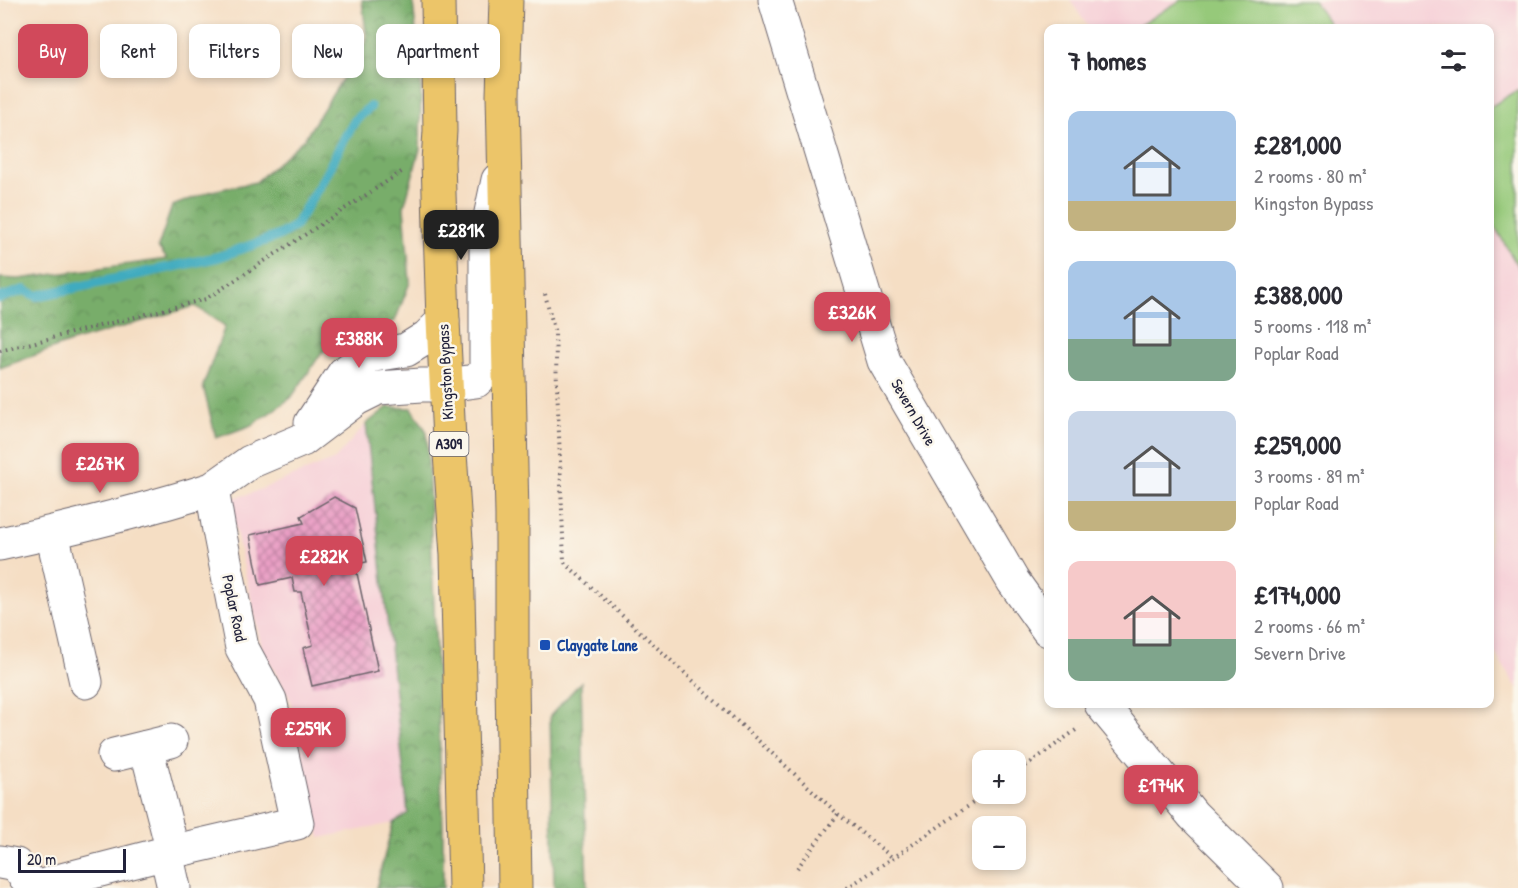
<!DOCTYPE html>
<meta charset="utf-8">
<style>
:root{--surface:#fff;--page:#f7f7f7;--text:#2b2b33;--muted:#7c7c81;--accent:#d1495b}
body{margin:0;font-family:"Patrick Hand",sans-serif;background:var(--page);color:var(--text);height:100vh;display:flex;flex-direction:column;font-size:22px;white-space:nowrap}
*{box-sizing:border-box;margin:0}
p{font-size:20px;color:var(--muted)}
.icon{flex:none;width:33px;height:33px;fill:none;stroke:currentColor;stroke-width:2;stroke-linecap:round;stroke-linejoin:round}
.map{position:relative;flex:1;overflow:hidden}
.drawer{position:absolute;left:1044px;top:24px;width:450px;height:684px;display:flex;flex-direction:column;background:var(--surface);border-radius:12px;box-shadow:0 3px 9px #0003}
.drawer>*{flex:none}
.banner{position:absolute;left:18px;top:24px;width:570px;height:54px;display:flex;gap:12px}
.controls{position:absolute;left:972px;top:750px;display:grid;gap:12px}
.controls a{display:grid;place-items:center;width:54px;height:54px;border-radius:12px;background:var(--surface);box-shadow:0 3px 9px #0003;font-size:30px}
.scale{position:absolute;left:18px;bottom:15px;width:108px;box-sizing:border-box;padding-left:6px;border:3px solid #22223b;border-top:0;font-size:16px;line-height:21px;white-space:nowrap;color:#22223b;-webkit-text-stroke:4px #fbf7ec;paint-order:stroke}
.price{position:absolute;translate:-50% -51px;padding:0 14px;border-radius:12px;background:var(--accent);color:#fff;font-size:20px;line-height:39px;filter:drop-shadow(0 2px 3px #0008)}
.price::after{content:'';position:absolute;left:50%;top:36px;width:18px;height:14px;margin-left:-9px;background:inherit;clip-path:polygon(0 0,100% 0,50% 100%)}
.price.on{background:#222;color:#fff}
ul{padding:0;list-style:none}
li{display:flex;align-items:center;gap:18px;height:150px;padding:0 24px}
li span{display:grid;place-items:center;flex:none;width:168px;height:120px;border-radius:12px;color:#555}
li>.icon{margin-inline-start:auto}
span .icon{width:72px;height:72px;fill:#fffc;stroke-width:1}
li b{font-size:26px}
h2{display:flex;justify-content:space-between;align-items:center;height:72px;padding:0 24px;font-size:26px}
.tag{padding:0 21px;border-radius:12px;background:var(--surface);box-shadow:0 3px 9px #0003;font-size:21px;line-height:54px}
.tag.on{background:var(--accent);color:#fff}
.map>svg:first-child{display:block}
.built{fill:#f6cfd7}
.grass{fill:#96c97a;stroke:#5c765a;stroke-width:1.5}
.forest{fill:url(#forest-crowns);stroke:#4d6852;stroke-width:1.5}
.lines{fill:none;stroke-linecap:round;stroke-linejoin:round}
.stream{stroke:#40abbf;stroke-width:10}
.building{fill:url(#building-cross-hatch)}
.minor-casing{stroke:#6c646b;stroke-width:35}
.highway-casing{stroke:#6c646b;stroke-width:35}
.path{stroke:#6c646b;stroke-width:4;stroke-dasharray:1.5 4.5;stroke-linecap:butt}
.minor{stroke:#fff;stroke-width:33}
.highway{stroke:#ecc569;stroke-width:33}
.transit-dot{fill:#1a4fb4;stroke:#fbf7ec;stroke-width:2}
.labels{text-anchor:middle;stroke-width:5;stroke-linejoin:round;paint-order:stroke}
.shield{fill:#fbf7ec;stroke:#636270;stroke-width:1.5}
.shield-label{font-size:15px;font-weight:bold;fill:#22223b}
.street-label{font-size:16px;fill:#22223b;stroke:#fbf7ec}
.transit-label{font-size:16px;font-weight:bold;fill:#164399;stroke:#fbf7ec;text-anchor:start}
</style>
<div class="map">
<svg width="1518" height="888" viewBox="0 0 1518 888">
<defs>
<pattern id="forest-crowns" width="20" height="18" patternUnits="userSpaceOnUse" patternTransform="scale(1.5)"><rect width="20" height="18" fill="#78ad6a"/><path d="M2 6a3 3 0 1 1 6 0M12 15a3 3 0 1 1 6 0" fill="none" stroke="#628c58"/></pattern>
<pattern id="building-cross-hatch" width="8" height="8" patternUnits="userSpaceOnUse" patternTransform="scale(1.5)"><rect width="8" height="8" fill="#ea9fc5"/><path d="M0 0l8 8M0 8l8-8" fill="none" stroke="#bd81a1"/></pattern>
</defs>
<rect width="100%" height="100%" fill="#fbf7ec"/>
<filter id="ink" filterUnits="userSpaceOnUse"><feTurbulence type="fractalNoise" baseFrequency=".0167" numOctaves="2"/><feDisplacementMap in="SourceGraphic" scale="12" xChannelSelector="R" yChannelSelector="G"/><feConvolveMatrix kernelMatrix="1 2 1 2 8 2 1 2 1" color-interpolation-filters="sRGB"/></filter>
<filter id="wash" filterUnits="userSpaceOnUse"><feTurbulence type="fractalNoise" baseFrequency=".008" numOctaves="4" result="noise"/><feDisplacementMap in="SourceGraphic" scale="24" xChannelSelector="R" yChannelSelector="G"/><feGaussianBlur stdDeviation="1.35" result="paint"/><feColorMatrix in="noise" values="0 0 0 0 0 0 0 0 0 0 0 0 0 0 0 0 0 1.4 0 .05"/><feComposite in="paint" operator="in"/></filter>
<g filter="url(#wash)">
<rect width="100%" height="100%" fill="#f5dec4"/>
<path class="built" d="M1070 0H1518V689L1490 645V28H1089Z
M366 424 408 814 393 823 320 838 290 699 262 649 229 499 249 494 335 459Z"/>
<path class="grass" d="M1181 0H1313L1332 28H1135Z
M1518 90V267L1490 218V107Z"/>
<path class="forest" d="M362 0H412L413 2 421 83 420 149 404 207 410 282 395 321 359 333 322 352 291 398 252 425 216 438 203 386 225 326 195 306 71 342 0 368V278L19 279 167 259 158 247 172 206 212 191 256 182 305 138 367 40Z
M388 407 412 408 427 432 443 828V888H376L393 823 408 813 366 424Z
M581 682 587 888H554L550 716Z"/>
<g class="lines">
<path class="stream" d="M0 298 24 290 37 296 218 257 278 236 295 226 325 176 344 139 356 119 370 107"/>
</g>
<g id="blocks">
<path class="building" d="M334 497 355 508 367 562 355 564 378 671 312 686 303 648 313 645 301 592H295L292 578 260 585 250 535 304 523 301 516Z"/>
</g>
</g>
<g filter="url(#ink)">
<use href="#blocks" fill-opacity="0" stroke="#6c646b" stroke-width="1.5"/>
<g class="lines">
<g class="minor-casing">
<path id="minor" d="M775 0 884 361 1013 581 1048 630
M311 423 344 373 368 356 406 350 427 337 443 321
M52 533 86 682
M0 544C72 528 143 511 212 489
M1101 704 1193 815 1267 888
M146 747 173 852
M114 755 171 741
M166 853 174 888
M0 862 16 865 34 888
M38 888 54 882 166 853 297 823 270 700 242 648 219 530 212 489 250 462 302 440 356 399 378 388 422 385H446L476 381 486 371V236L498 180"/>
</g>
<g class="highway-casing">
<path id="highway" d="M438 0 440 131 438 161 443 321 449 439 457 555 465 888
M506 0 503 95 512 515V678L515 888"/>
</g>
<path class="path" d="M545 294 555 333 564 562 838 814 795 871
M0 351 206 299 403 171
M1016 773 1076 730
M838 814 893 858
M847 888 893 858 986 794"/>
<use href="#minor" class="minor"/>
<use href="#highway" class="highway"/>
</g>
</g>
<rect class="transit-dot" x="539" y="639" width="12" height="12" rx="3"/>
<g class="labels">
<rect class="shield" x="429.5" y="432" width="39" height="24" rx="4.5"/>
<g class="shield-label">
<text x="449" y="449">A309</text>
</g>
<g class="street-label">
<text transform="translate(445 372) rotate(-93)" y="6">Kingston Bypass</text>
<text transform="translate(914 412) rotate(60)" y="6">Severn Drive</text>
<text transform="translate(235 608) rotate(78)" y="6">Poplar Road</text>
</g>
<g class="transit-label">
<text x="557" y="651">Claygate Lane</text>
</g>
</g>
</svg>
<div class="controls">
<a>+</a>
<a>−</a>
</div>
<div class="scale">20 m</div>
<b class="price on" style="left:461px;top:261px">£281K</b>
<b class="price" style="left:852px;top:343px">£326K</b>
<b class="price" style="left:359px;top:369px">£388K</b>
<b class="price" style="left:100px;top:494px">£267K</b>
<b class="price" style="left:324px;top:587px">£282K</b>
<b class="price" style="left:308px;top:759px">£259K</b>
<b class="price" style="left:1161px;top:816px">£174K</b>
<div class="banner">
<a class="tag on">Buy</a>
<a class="tag">Rent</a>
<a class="tag">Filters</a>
<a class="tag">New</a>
<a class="tag">Apartment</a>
</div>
<section class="drawer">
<h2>7 homes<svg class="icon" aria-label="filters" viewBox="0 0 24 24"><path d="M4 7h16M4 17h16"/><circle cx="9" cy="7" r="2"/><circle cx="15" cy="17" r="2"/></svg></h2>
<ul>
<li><span style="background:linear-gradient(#a9c7e8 75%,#c2b280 0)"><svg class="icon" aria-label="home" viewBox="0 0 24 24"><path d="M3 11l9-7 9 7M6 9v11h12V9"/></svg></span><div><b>£281,000</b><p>2 rooms · 80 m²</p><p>Kingston Bypass</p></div></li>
<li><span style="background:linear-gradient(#a9c7e8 65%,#7fa58c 0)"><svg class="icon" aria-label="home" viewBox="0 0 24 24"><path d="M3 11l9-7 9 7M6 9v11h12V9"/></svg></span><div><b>£388,000</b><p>5 rooms · 118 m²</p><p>Poplar Road</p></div></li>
<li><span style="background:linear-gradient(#c9d6e8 75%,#c2b280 0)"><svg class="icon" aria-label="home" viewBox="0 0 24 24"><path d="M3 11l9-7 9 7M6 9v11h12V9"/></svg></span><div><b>£259,000</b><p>3 rooms · 89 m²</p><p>Poplar Road</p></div></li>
<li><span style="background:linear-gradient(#f6c9c9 65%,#7fa58c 0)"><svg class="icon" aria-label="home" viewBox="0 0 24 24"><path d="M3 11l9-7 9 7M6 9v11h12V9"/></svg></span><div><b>£174,000</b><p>2 rooms · 66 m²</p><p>Severn Drive</p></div></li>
</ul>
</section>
</div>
